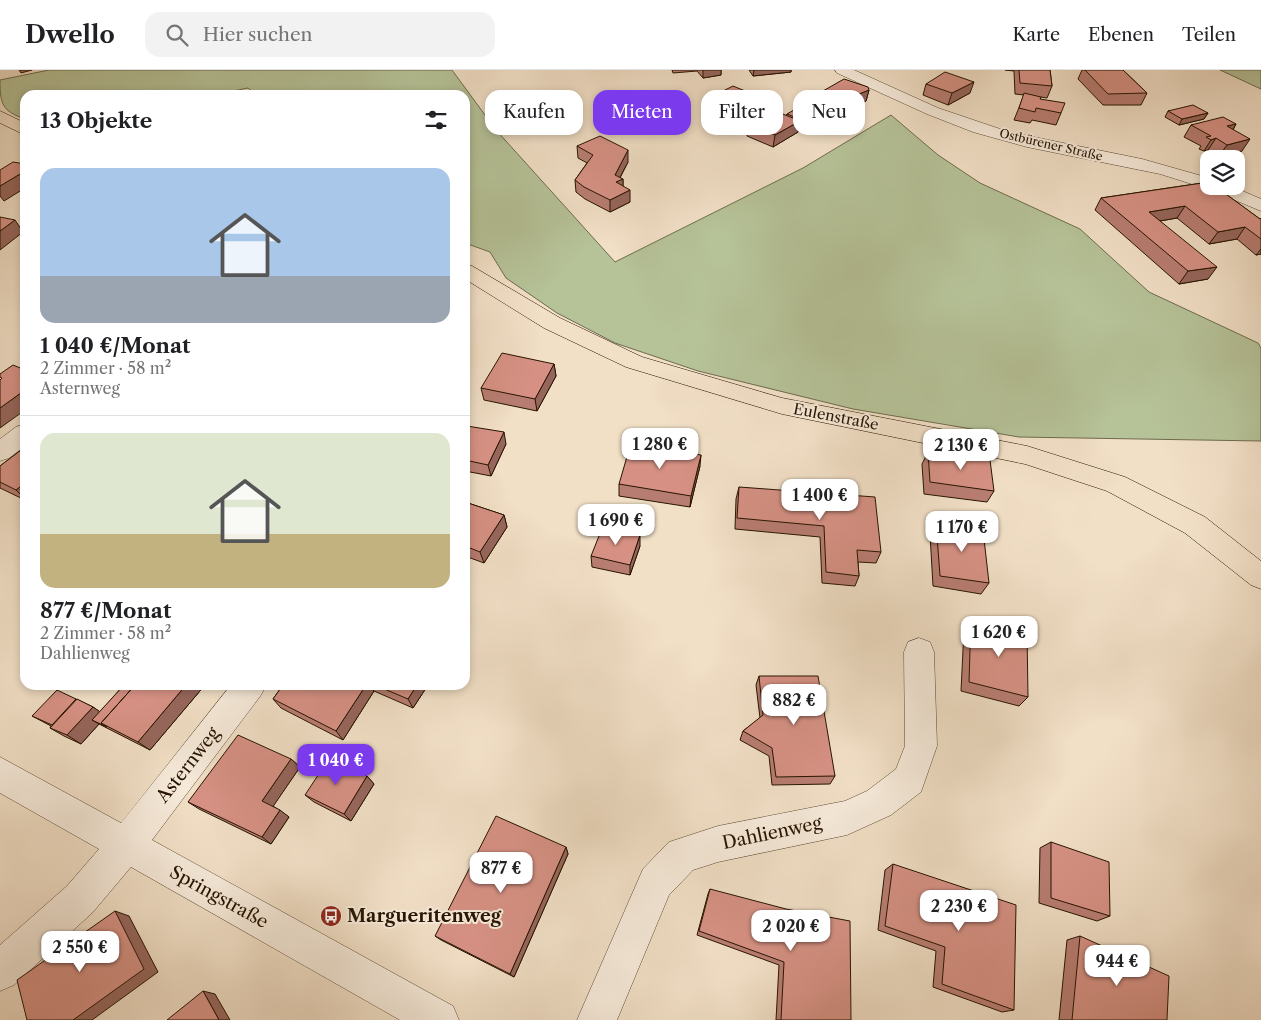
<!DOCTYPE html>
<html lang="de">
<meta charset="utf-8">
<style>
:root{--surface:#fff;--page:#f2f2f2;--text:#202124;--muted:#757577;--line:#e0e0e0;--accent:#7c3aed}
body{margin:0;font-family:"Libre Caslon Text",serif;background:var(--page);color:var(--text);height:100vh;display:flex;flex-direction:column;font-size:19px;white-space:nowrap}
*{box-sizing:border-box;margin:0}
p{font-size:16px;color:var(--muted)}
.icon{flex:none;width:28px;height:28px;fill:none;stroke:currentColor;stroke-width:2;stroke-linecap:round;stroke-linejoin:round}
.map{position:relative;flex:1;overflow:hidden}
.drawer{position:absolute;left:20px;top:20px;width:450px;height:600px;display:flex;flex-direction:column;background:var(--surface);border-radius:15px;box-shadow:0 2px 8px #0003}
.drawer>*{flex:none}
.top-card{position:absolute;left:485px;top:20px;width:475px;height:45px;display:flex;gap:10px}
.buttons{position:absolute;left:1200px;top:80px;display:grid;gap:10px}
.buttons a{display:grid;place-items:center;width:45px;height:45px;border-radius:10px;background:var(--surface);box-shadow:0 2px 8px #0003;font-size:25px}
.price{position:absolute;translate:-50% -42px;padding:0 11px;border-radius:10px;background:#fff;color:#222;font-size:16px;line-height:32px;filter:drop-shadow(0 1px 2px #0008)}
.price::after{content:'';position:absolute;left:50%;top:30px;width:15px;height:11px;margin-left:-8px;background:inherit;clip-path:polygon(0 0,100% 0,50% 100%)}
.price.active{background:var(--accent);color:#fff}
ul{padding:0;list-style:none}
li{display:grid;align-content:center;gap:10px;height:265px;padding:0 20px}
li+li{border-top:1px solid var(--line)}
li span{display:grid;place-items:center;height:155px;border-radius:15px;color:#555}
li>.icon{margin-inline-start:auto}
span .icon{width:90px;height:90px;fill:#fffc;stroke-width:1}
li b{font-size:21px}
h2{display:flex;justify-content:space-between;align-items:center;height:60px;padding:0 20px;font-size:21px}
.chip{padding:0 18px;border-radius:15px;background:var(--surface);box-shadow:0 2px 8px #0003;font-size:18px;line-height:45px}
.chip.active{background:var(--accent);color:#fff}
header{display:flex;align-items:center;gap:30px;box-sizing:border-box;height:70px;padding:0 25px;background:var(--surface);border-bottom:1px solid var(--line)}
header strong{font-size:24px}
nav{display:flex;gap:28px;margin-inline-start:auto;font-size:18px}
.search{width:350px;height:45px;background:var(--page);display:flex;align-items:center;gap:12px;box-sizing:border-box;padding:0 18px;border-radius:15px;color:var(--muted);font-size:19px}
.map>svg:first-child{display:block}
.green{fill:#b6c298;stroke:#6e6b4c}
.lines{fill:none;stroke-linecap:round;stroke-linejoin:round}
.minor-casing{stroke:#5a4732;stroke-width:1}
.major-casing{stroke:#271400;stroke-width:1}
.minor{fill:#f6eada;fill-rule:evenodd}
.major{fill:#f1dfc6;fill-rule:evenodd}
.wall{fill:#b87d72;stroke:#271400}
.shaded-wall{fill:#96665c;stroke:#271400}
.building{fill:#d69184;stroke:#271400}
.labels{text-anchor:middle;stroke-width:4;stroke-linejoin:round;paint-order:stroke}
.far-street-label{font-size:12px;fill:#271400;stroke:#f6eada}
.street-label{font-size:15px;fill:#271400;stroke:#f6eada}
.near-street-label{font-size:18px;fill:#271400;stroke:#f6eada}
.near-poi-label{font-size:18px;font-weight:bold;fill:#271400;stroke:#f6eada;text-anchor:start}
</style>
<header>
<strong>Dwello</strong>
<div class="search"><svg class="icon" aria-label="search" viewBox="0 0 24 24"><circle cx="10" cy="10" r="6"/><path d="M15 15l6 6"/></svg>Hier suchen</div>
<nav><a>Karte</a><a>Ebenen</a><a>Teilen</a></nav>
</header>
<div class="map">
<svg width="1261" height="950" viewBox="0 0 1261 950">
<rect width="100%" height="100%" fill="#f1dfc6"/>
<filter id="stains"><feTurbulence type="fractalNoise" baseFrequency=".004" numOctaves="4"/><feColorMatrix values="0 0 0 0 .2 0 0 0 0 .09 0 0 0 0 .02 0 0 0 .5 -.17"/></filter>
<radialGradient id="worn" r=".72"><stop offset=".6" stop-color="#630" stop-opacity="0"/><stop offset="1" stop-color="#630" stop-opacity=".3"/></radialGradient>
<path class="green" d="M49 0H452L496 60 615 192 803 98 891 45 938 85 980 113 1080 159 1149 222 1258 273 1261 278V371L1019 367 853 339 698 301 615 273 557 243 506 208 490 182 465 173V25H256L248 18 214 25H25V49C2 41 0 34 0 10Z
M1220 0H1261V19Z"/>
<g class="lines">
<g class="minor-casing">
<path id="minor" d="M835 0H854L938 38 1009 62 1142 89 1209 108V116H1231L1261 129V141L1208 119 1160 104 1027 77 973 62 927 44 837 3Z
M25 354V376L9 388 0 391V369L16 357Z
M919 568 930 572 934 582 937 676 921 722 891 745 847 765 718 792 693 800 669 825 617 950H577L643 799 669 772 718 756 845 731 867 721 896 699 905 676 904 582 908 572Z
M231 615H266L261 625 152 770 453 936 459 950H400L131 797 93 842 14 915 0 921V875L67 816 99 779 0 723V687L121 753Z"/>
</g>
<g class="major-casing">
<path id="major" d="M0 41 25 53V65L0 53Z
M465 194 472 196 560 248 642 287 782 328 1027 376 1125 407 1205 447 1261 491V519L1251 515 1185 463 1107 421 1025 394 782 344 626 297 544 258 465 209Z"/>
</g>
<use href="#minor" class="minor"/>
<use href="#major" class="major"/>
</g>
<path class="wall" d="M672 0H721V5L703 8 697 1 673 3Z
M749 0H791V2L753 6Z
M1005 0H1050L1052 16 1047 28 1041 27 1040 29 1061 43 1056 55 1032 50 1030 53 1014 50 1024 25 1015 24 1014 1Z
M1082 0H1123L1147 23 1141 35H1103L1078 9Z
M926 14 970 23 948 35 923 25Z
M869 20 866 31 844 41 821 32 823 21Z
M713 26 766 41 746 52 712 38Z
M1168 41 1208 43 1204 49 1179 55 1165 47Z
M787 44 821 46 820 52 808 58 799 55 798 62 773 77 747 66 748 54 786 46Z
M1236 54 1233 60 1242 81 1219 86 1208 80 1204 81 1199 79 1201 76 1184 67 1191 55Z
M577 76 628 92 620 108 623 109V116L630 132 610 142 585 129 576 122 575 110 587 93 578 88Z
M1209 112 1260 149 1261 148V184L1256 185 1237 169 1209 174 1177 148 1160 151 1208 209 1179 214 1095 140 1101 128Z
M554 294 556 306 537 341 484 330 481 318Z
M465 360 506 374 491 406 465 401Z
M25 377V430L0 418V396Z
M928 382 994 421 987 432 924 424 922 394Z
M700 396 690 437 619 426V414Z
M739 417 881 482 876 493 858 492 859 506 855 516 822 513 820 467 735 459 736 429Z
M465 432 504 445 507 457 484 493 465 486Z
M936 452 989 513 981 524 933 516 930 464Z
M640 476 630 505 592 497 591 486Z
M971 549 1028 627 1019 636 961 621 964 559Z
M759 606 835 706 830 714 772 715 769 686 740 670 743 661 760 648 756 615Z
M124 615H205L150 680 99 654 81 674 64 666 50 658 51 656 32 646 76 629 93 637 100 642Z
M283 615H428L413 638 374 621 343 670 281 638 273 629Z
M291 689 300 697 273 736 289 747 271 774 199 739 188 732Z
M367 706 374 714 351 751 314 732 305 725Z
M1051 772 1110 846 1097 851 1039 833 1040 778Z
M566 777 568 784 514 907 441 870 435 866Z
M893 794 1014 940 1002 942 933 917 936 881 878 860 885 800Z
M710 819 851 950H776L779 895 697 865 708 824Z
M1080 866 1167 950H1059L1067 870Z"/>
<path class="shaded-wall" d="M19 0H32L21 3Z
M703 0H721V5L703 8Z
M754 0H791V2L753 6Z
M974 12 970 23 948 35 952 23Z
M869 20 866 31 844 41 847 29Z
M767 30 766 41 746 52 747 40Z
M1208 43 1204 49 1179 55 1182 49Z
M821 46 820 52 808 58 809 53Z
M800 51 798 62 773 77 775 65Z
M1236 54 1229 66 1227 56Z
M1216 68 1208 80 1204 81 1211 70Z
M1250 69 1242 81 1219 86 1227 75Z
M628 80V92L618 111 623 109V121L616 115 615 105Z
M25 101V118L4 131 0 126V116Z
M630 120V132L610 142V130Z
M1185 136 1177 148 1142 154 1149 142Z
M15 150 23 162 0 180V161Z
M1245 157 1237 169 1209 174 1218 162Z
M1261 179V184L1256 185Z
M1217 197 1208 209 1179 214 1188 201Z
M554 294 556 306 537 341 535 329Z
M25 320V340L0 358V338Z
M504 362 506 374 491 406 488 395Z
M701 385 700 396 690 437 691 426Z
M25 413V429L16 420Z
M504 445 507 457 484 493 480 482Z
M640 465V476L630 505V495Z
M186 615H205L150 680 138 672Z
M366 615H370L374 621 343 670 336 661Z
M417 615H428L413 638 408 629Z
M93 637 106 646 92 650 99 654 81 674 67 665Z
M291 689 300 697 272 738 262 731Z
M367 706 374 714 351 751 344 744Z
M280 740 289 747 271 774 262 767Z
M566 777 568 784 514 907 510 904Z
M115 841 129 846 158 902 92 950H73Z
M203 921 215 924 230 950H219Z"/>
<path class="building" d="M1019 0H1050L1052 16 1020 13Z
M1085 0H1123L1147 23 1108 24Z
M945 2 974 12 952 23 926 14Z
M844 9 868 17 869 20 847 29 823 21Z
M733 16 767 30 747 40 713 26Z
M1024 23 1041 27 1040 29 1065 33 1061 43 1036 38 1035 42 1019 38Z
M1193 35 1208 43 1182 49 1168 41Z
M799 37 821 46 809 53 787 44Z
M773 40 800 51 775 65 748 54Z
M1223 47 1236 54 1227 56 1250 69 1227 75 1216 68 1211 70 1206 67 1211 66 1191 55Z
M600 66 628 80 615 105 623 109 616 112 630 120 610 130 584 117 575 110 593 85 577 76Z
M13 92 25 94V101L0 116V100Z
M1209 112V116H1215L1260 149 1261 148V169L1245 157 1218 162 1185 136 1149 142 1217 197 1188 201 1101 128Z
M0 147 15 150 0 161Z
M502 283 554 294 535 329 481 318Z
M13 295 25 300V320L0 338V310L2 308 0 307V304Z
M467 356 504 362 488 395 465 390V360Z
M631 373 701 385 691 426 619 414Z
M25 377V413L16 420 0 412V396Z
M928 382 990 390 994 421 930 412Z
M739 417 875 427 881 482 857 480 859 506 826 502 824 456 737 448Z
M465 432 504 445 480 482 465 476Z
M936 452 983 460 989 513 940 506Z
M603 456 640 465 630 495 591 486Z
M971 549 1027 562 1028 627 969 612Z
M759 606H818L835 706 776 707 772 678 743 661 763 645Z
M124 615H135L101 653 107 657 92 650Z
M135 615H186L138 672 101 653Z
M283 615H366L336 661 273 629Z
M375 615H417L408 629Z
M57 620 76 629 52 655 32 646Z
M77 629 93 637 67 665 50 658Z
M238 665 291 689 262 731 280 740 262 767 188 732Z
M328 690 367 706 344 744 305 725Z
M496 746 566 777 510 904 435 866Z
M1051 772 1109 792 1110 846 1051 828Z
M893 794 1016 835 1014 940 942 914 945 877 885 856Z
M710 819 786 839 850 851 851 950H781L784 892 699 861Z
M115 841 144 899 73 950H27L17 910Z
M1080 866 1169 906 1167 950H1072Z
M203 921 219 950H167Z"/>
<defs>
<g id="bus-disc" transform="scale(1.125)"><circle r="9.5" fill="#8f2418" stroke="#f6eada"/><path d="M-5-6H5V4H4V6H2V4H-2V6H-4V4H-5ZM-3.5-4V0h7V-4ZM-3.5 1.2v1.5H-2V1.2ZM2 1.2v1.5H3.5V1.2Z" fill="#fff"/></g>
</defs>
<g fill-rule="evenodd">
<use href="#bus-disc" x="331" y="846"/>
</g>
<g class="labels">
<g class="far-street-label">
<text transform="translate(1051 75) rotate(13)" y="4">Ostbürener Straße</text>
</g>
<g class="street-label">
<text transform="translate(836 347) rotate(11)" y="5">Eulenstraße</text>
</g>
<g class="near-street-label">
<text transform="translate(188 695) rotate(-52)" y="6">Asternweg</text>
<text transform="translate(772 763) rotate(-12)" y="6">Dahlienweg</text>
<text transform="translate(219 827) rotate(29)" y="6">Springstraße</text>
</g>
<g class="near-poi-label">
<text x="347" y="852">Margueritenweg</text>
</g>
</g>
<rect width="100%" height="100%" filter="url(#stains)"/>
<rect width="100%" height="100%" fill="url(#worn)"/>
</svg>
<div class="buttons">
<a><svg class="icon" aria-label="layers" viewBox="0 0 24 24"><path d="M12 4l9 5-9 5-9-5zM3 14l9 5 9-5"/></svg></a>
</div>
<b class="price" style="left:660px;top:400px">1 280 €</b>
<b class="price" style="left:961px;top:401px">2 130 €</b>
<b class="price" style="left:820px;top:451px">1 400 €</b>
<b class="price" style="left:616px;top:476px">1 690 €</b>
<b class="price" style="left:962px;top:483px">1 170 €</b>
<b class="price" style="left:999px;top:588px">1 620 €</b>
<b class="price" style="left:794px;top:656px">882 €</b>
<b class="price active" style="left:336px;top:716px">1 040 €</b>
<b class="price" style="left:501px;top:824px">877 €</b>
<b class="price" style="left:959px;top:862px">2 230 €</b>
<b class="price" style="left:791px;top:882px">2 020 €</b>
<b class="price" style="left:80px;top:903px">2 550 €</b>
<b class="price" style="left:1117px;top:917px">944 €</b>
<div class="top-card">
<a class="chip">Kaufen</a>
<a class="chip active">Mieten</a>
<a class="chip">Filter</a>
<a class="chip">Neu</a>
</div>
<section class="drawer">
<h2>13 Objekte<svg class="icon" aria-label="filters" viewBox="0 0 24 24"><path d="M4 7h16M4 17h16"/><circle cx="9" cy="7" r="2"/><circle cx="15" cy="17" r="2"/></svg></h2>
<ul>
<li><span style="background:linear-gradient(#a9c7e8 70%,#9aa5b1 0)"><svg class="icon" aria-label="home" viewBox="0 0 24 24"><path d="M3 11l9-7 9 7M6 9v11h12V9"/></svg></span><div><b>1 040 €/Monat</b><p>2 Zimmer · 58 m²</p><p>Asternweg</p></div></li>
<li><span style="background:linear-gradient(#dfe7d0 65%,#c2b280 0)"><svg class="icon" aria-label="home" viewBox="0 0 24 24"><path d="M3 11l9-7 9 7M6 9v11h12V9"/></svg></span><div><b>877 €/Monat</b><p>2 Zimmer · 58 m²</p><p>Dahlienweg</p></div></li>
</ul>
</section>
</div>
